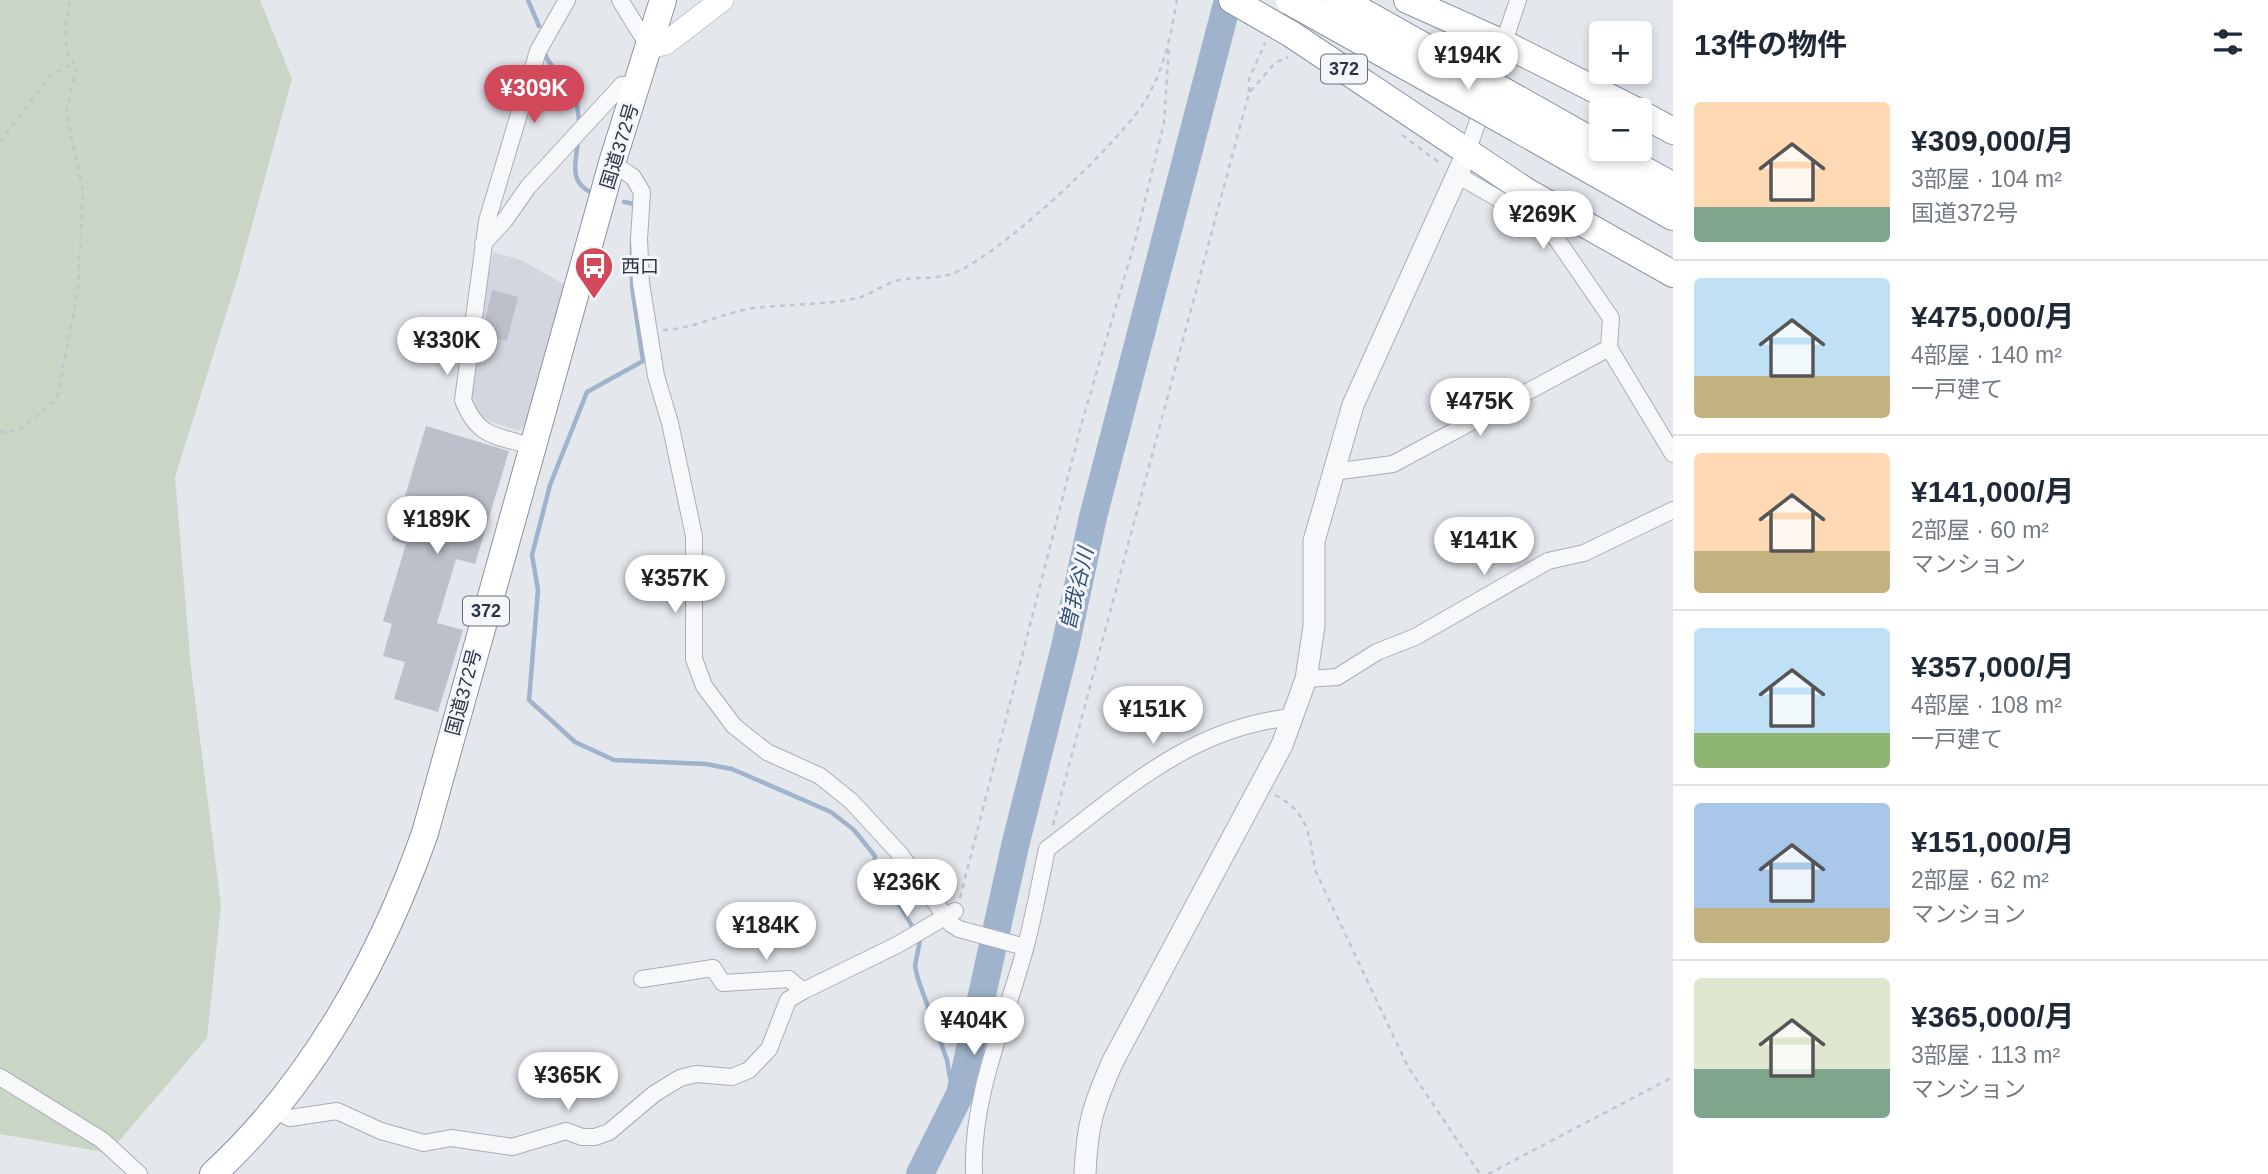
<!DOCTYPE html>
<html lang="ja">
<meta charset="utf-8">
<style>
:root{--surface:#fff;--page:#f2f2f3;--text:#1f2937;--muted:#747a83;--line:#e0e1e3;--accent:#d1495b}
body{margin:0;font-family:Arial,"Noto Sans JP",sans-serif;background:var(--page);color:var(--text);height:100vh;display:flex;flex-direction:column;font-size:26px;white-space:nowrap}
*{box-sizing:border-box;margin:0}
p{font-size:23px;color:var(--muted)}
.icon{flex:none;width:38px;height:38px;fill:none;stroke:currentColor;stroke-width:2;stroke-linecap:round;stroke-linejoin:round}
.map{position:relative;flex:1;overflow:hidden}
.drawer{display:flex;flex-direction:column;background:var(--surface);width:595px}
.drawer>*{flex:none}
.tools{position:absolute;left:1589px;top:21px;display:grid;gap:14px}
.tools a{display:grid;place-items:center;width:63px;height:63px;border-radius:7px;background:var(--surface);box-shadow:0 4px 10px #0003;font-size:35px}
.price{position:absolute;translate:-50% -60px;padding:0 16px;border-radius:24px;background:#fff;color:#222;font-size:23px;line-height:46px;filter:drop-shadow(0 2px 4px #0008)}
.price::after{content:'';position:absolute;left:50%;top:42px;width:21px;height:16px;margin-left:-10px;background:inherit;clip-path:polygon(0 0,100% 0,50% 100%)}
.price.on{background:var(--accent);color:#fff}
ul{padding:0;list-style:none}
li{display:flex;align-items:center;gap:21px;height:175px;padding:0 21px}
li+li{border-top:2px solid var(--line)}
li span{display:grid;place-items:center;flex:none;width:196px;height:140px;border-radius:7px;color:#555}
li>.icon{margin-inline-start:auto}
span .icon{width:84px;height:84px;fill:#fffc;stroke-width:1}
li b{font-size:30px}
h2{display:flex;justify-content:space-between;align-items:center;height:84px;padding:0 21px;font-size:30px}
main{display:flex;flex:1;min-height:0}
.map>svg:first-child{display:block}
.built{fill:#d2d6de}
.green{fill:#c9d6c5}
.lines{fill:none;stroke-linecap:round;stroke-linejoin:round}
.stream{stroke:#9fb4cc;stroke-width:4.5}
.river{stroke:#9fb4cc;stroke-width:28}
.building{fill:#bbc0ca}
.minor-casing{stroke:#a9aeb7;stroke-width:18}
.tertiary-casing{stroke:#a9aeb7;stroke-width:23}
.secondary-casing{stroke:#a9aeb7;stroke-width:24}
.trunk-casing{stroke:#8b94a3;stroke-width:28}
.motorway-casing{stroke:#8b94a3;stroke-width:32}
.path{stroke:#c2c5cb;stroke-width:2.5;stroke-dasharray:5 5;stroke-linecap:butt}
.minor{stroke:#f7f8fa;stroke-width:16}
.tertiary{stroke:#f7f8fa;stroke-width:21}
.secondary{stroke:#fff;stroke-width:23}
.trunk{stroke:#fff;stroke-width:26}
.motorway{stroke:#fff;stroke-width:30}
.motorway-bridge-casing{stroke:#8b94a3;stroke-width:32;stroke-linecap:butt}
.motorway-bridge{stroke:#fff;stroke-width:30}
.labels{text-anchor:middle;stroke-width:6;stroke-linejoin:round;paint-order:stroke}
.shield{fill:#f4f6f9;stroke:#676e7b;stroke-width:2}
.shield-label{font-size:18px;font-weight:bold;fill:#2b3445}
.street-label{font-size:19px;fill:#2b3445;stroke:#f4f6f9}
.poi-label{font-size:19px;fill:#2b3445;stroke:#f4f6f9;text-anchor:start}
.water-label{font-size:21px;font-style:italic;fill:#34527a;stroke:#f4f6f9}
</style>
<main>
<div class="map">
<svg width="1673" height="1174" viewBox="0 0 1673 1174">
<rect width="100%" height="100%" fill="#e4e7ec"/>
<path class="built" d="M493 252 521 260 567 286 529 423 518 431 481 418 471 400 477 339Z"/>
<path class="green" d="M0 0H260L292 79 238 276 175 477 191 668 221 905 207 1038 109 1153 0 1134Z"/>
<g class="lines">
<path class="stream" d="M528 0 539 26
M545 54C550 67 558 70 568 81 577 91 577 107 579 120
M578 141C576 163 568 182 592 193
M624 202 634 204V208
M632 238V287L643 361 587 392 550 485 532 555 538 590 529 700 575 742 614 760 706 764 732 769 831 812 854 830 875 856 874 869 886 881 920 940 915 966 918 979 947 1060 950 1078 960 1094"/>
<path class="river" d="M920 1174 960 1094 1015 846 1065 647 1093 517 1228 0"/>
</g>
<path class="building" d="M492 290 518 297 507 341 482 334Z
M426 426 509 451 475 564 456 559 437 623 463 630 438 712 394 699 405 662 383 656 392 624 383 621 406 544 392 540Z"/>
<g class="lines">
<g class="minor-casing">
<path id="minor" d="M620 0 649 47
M1467 153 1518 0
M612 163 633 177 642 192 639 239 641 283 656 376 670 423 694 536V659L704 686 734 726 767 752 820 776 851 801 900 854 951 924 959 929 1025 947
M1459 176 1549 228 1611 318 1609 348 1673 454
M483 244 505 220 528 187 622 85 638 84
M534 447C497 435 478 439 463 400L487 221 538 51 567 0
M1333 472 1393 464 1609 348
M1306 679 1337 677 1377 652 1415 637 1548 561 1584 553 1673 510
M642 979 713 968 723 983 789 979 803 991 897 945 955 911
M0 1077 102 1140 139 1174
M275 1111 290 1118 337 1111 381 1131 424 1143 451 1138 512 1147 566 1131 582 1137H595L609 1132 654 1094 680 1078 696 1074 732 1077 749 1070 769 1049 788 1000 803 991
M974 1174C971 1097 1005 1022 1025 949 1034 916 1040 882 1047 849 1125 790 1191 727 1293 717"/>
</g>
<g class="tertiary-casing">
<path id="tertiary" d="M1085 1174C1087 1125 1093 1106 1113 1061L1282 745 1306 679 1314 626V541L1353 405 1467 153"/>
</g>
<g class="secondary-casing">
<path id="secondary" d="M649 47 666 43 722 0"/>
</g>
<g class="trunk-casing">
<path id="trunk" d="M1232 0 1291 34 1526 191 1673 274
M1407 0 1503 43 1635 110
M1640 113 1673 131
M213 1174C312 1083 381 958 425 833L612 163 663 0"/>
</g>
<g class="motorway-casing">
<path id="motorway" d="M1507 95 1601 148
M1500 117 1673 215
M1603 149 1673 188"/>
</g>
<path class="path" d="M1249 92V79L1265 43
M1402 135 1441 164
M0 142 49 77 73 63
M663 330C695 329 723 312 755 308 785 304 834 305 861 297 874 292 886 283 900 280 916 277 932 279 948 275 993 263 1125 139 1148 96 1165 66 1171 33 1177 0
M0 432 18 431 57 399 78 289 83 191 66 112 77 66C59 51 67 20 70 0
M1275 795C1308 811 1310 836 1315 870L1408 1067 1480 1174
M1053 825 1249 93 1275 63 1288 57
M960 898 1082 422 1134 245 1164 123 1169 46
M1488 1174 1673 1077"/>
<use href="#minor" class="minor"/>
<use href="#tertiary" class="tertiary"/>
<use href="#secondary" class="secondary"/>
<use href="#trunk" class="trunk"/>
<use href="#motorway" class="motorway"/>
<g class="motorway-bridge-casing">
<path id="motorway-bridge" d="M1291 0 1500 117
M1338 0 1507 95"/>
</g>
<use href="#motorway-bridge" class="motorway-bridge"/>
</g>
<defs>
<g id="bus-pin" transform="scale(2.0125)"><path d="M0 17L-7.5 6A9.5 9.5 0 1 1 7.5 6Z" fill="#d1495b" stroke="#f4f6f9"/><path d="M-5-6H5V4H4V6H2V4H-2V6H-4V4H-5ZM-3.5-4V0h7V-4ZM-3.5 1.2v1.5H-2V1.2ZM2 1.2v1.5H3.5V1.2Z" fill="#fff"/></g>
</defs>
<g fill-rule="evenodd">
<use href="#bus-pin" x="594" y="266"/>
</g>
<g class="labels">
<g class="shield">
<rect x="1321" y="54.5" width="46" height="29" rx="5"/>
<rect x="463" y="596.5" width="46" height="29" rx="5"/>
</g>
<g class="shield-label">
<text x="1344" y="75">372</text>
<text x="486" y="617">372</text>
</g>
<g class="street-label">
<text transform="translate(619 146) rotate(-73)" y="7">国道372号</text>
<text transform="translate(463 692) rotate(-75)" y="7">国道372号</text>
</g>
<g class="poi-label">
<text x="621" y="273">西口</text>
</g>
<g class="water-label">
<text transform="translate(1077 589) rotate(-77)" y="7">曽我谷川</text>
</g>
</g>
</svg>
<div class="tools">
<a>+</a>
<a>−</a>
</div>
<b class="price" style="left:1468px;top:92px">¥194K</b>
<b class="price on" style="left:534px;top:125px">¥309K</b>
<b class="price" style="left:1543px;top:251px">¥269K</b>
<b class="price" style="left:447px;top:377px">¥330K</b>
<b class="price" style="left:1480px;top:438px">¥475K</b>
<b class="price" style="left:437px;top:556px">¥189K</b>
<b class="price" style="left:1484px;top:577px">¥141K</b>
<b class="price" style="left:675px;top:615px">¥357K</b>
<b class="price" style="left:1153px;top:746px">¥151K</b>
<b class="price" style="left:907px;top:919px">¥236K</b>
<b class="price" style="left:766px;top:962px">¥184K</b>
<b class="price" style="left:974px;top:1057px">¥404K</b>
<b class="price" style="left:568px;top:1112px">¥365K</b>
</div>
<section class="drawer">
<h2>13件の物件<svg class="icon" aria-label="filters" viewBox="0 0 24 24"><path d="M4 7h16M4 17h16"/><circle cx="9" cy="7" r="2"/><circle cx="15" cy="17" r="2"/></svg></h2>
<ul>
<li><span style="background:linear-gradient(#ffd9b3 75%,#7fa58c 0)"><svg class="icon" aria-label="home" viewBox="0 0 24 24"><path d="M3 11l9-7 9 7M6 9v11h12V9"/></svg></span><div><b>¥309,000/月</b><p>3部屋 · 104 m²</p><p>国道372号</p></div></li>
<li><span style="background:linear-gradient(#bfe0f5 70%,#c2b280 0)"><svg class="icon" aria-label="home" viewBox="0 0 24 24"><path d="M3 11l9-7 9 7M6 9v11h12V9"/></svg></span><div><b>¥475,000/月</b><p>4部屋 · 140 m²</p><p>一戸建て</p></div></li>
<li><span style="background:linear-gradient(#ffd9b3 70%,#c2b280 0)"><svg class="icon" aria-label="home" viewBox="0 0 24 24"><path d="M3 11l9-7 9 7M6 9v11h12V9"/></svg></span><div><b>¥141,000/月</b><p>2部屋 · 60 m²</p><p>マンション</p></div></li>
<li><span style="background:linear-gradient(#bfe0f5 75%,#8fb573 0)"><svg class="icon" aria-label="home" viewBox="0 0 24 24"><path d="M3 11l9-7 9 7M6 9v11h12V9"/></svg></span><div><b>¥357,000/月</b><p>4部屋 · 108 m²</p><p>一戸建て</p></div></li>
<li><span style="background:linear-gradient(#a9c7e8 75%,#c2b280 0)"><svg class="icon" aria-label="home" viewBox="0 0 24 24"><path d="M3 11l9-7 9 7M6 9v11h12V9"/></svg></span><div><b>¥151,000/月</b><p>2部屋 · 62 m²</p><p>マンション</p></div></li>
<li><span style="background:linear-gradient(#dfe7d0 65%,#7fa58c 0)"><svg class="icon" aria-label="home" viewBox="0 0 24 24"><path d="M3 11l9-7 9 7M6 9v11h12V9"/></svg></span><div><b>¥365,000/月</b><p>3部屋 · 113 m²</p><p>マンション</p></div></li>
</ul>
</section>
</main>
